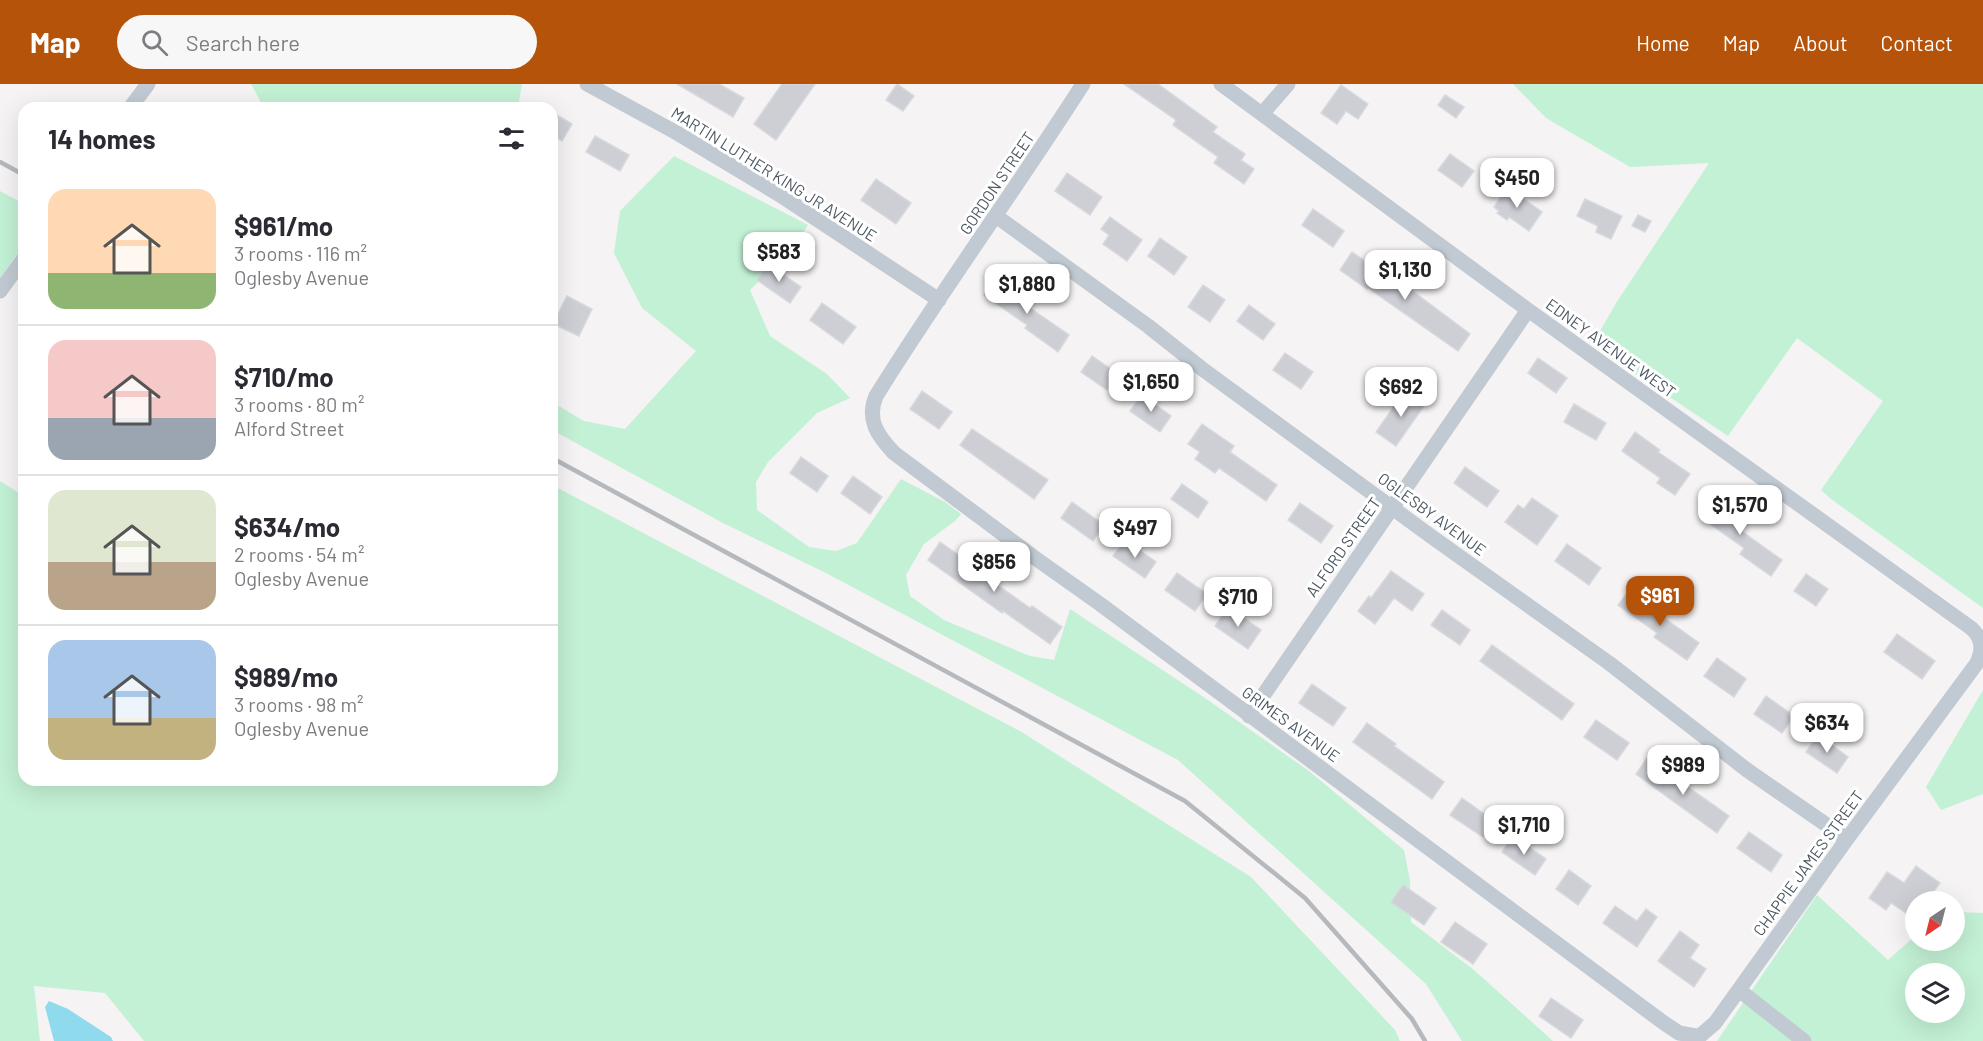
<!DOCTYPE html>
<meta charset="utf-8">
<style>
:root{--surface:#fff;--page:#f7f7f7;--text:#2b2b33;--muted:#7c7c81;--line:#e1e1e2;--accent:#b45309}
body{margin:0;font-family:Barlow,sans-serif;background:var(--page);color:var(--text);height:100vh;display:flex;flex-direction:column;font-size:22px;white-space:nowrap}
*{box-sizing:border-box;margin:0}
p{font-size:20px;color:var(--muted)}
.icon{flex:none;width:33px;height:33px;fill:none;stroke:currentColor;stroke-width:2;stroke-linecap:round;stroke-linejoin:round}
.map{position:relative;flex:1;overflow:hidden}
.sheet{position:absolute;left:18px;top:18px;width:540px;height:684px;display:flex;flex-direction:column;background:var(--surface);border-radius:18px;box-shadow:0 6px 24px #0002}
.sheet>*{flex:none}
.needle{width:39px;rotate:215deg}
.buttons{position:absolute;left:1905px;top:807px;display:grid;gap:12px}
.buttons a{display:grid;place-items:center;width:60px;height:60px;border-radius:50%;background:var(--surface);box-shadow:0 6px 24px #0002;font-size:30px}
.price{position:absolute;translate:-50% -51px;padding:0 14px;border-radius:12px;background:#fff;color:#222;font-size:20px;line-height:39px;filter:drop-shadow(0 2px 3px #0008)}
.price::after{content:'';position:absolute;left:50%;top:36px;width:18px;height:14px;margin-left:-9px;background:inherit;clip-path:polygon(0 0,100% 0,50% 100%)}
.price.selected{background:var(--accent);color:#fff}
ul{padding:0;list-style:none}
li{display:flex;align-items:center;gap:18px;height:150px;padding:0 30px}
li+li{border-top:2px solid var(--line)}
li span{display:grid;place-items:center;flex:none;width:168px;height:120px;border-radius:18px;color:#555}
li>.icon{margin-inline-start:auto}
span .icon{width:72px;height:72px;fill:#fffc;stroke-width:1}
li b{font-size:26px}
h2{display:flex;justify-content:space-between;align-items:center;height:72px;padding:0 30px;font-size:26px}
header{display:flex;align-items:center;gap:36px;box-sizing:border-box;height:84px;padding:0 30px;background:var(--accent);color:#fff}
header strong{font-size:28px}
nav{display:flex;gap:33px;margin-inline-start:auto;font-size:21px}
.search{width:420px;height:54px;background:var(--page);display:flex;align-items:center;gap:15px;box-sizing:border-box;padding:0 21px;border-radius:33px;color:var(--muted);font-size:22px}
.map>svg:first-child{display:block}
.green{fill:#c3f1d5;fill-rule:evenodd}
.water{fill:#90daee}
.building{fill:#cdcfd5;stroke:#d7d9de;stroke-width:1.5}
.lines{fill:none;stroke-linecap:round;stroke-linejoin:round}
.minor{stroke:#c1cad2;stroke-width:15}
.rail{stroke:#b5b8bd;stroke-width:4.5}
.labels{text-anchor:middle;stroke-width:6;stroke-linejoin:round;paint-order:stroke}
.street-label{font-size:16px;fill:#4a5661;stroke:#fff}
</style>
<header>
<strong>Map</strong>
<div class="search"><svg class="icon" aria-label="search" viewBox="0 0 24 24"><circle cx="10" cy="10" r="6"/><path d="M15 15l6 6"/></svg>Search here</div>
<nav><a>Home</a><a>Map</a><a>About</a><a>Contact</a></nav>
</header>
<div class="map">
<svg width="1983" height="957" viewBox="0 0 1983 957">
<rect width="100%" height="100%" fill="#f5f3f3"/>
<path class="green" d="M251 0H522L518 24H264Z
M1513 0H1983V524L1831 415 1821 406 1883 317 1797 254 1728 352 1592 261 1618 216 1709 79 1630 83 1546 34Z
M674 72 808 141 793 164 750 206 770 252 827 290 850 314 817 329 768 378 756 398 757 426 809 463 836 467 857 459 901 395 945 418 961 430 955 437 924 460 906 491 910 512 944 536 1030 572 1054 576 1070 525 1205 614 1309 687 1404 766 1410 797 1411 838 1474 886 1553 957H1462L1426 900 1178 676 824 488 723 439 552 346V318L584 337 625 345 696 267 642 224 614 169 620 127Z
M0 107 24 120V160L0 194Z
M0 397 24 412V696H552V401L1020 647 1251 793 1395 946 1400 957H144L105 909 34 902 40 957H0Z
M1983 606V710L1941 726 1926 703Z
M1817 811 1888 876 1915 852 1916 856H1954L1955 828 1983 829V957H1717ZM1916 890H1954V928H1916Z"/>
<path class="water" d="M49 917 68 925 111 953 113 957H54L45 923Z"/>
<path class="building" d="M677 0H719L744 14 733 33Z
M782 0H815L776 56 754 40Z
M897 0 914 12 903 27 886 16Z
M1124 0H1158L1217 43 1213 48 1245 70 1241 76 1254 85 1244 100 1214 79 1218 73 1173 41 1176 36Z
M1341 1 1368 20 1358 35 1346 27 1337 40 1321 29Z
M1445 11 1464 23 1456 34 1438 21Z
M552 28 572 40 562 57 552 51Z
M595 52 629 71 620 87 586 68Z
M1450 70 1474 87 1462 103 1438 86Z
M1067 89 1102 113 1090 131 1055 107Z
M876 95 911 119 896 140 861 116Z
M1507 103 1542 128 1529 147 1509 133 1507 136 1497 129 1499 127 1494 123Z
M1585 115 1622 132 1611 155 1596 148 1598 142 1577 132Z
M1313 125 1344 147 1333 163 1302 141Z
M1638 131 1651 137 1645 148 1632 142Z
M1110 133 1142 156 1127 177 1103 160 1109 151 1101 145Z
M1160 154 1187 173 1174 191 1148 172Z
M1352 168 1398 200 1399 197 1470 250 1458 267 1368 204 1367 205 1340 186Z
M768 180 801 203 790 219 757 196Z
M995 195 1025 216 1023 219 1069 251 1058 268 1025 244 1027 241 984 211Z
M1203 201 1225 216 1210 238 1188 223Z
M567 212 592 225 579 252 553 240Z
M822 219 856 243 843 260 810 236Z
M1249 221 1275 240 1263 256 1237 237Z
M1285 269 1313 288 1301 305 1273 286Z
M1092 272 1118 290 1107 306 1081 288Z
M1538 274 1567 294 1556 309 1528 289Z
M1406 305 1426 319 1396 362 1376 348Z
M922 307 952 328 939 345 910 325Z
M1142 311 1171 332 1160 348 1130 327Z
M1574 320 1606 339 1596 356 1564 338Z
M1202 340 1234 362 1230 368 1277 401 1266 417 1219 384 1215 389 1195 375 1200 368 1188 360Z
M972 345 1048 396 1034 415 960 361Z
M1635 348 1660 366 1658 368 1690 390 1675 411 1657 399 1660 394 1622 367Z
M801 373 828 392 817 408 790 389Z
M1465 383 1499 407 1487 423 1454 399Z
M853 392 882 413 870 430 841 409Z
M1182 400 1208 418 1198 434 1171 415Z
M1714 413 1740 431 1733 441 1782 476 1771 492 1740 470 1744 464 1700 433Z
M1532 414 1558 432 1537 461 1505 438 1518 421 1524 425Z
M1072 418 1104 441 1093 457 1061 434Z
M1300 419 1333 442 1321 459 1288 436Z
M1125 456 1156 478 1145 494 1113 472Z
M940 458 973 481 972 483 1030 524 1032 522 1062 543 1050 560 1003 527 1002 529 928 476Z
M1567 460 1601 484 1589 501 1555 477Z
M1391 487 1424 510 1412 527 1394 514 1375 540 1358 527 1369 512 1371 514Z
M1177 489 1207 510 1195 527 1165 506Z
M1806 490 1828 505 1816 522 1794 507Z
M1628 508 1699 559 1687 576 1654 553 1657 549 1618 521Z
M1228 523 1261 546 1248 565 1215 542Z
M1442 526 1470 546 1460 561 1431 541Z
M1897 550 1935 577 1922 595 1884 568Z
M1492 561 1574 620 1562 636 1480 577Z
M1717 574 1746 595 1734 613 1704 592Z
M1312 600 1346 624 1333 642 1299 619Z
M1766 612 1794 632 1782 649 1754 630Z
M1596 636 1629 659 1617 676 1584 653Z
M1367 639 1396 660 1394 662 1444 698 1432 715 1353 658Z
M1818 651 1848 673 1837 689 1806 668Z
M1647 674 1729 732 1717 749 1636 690Z
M1462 714 1494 737 1483 753 1450 731Z
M1749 748 1782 771 1771 788 1737 764Z
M1513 752 1546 775 1535 791 1502 768Z
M1916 782 1940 799 1926 818H1916V836L1891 819 1886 826 1869 814 1887 788 1904 799Z
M1569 786 1591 802 1578 821 1556 805Z
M1403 801 1436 824 1424 841 1391 818Z
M1615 822 1637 837 1646 825 1657 833 1637 863 1603 839Z
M1455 838 1487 860 1473 880 1441 858Z
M1680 847 1699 861 1690 874 1706 885 1694 903 1658 877Z
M1551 914 1583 936 1571 954 1539 932Z"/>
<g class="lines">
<path class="minor" d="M587 0 677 49 780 111 939 216
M1083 0C1016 105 942 206 876 312 866 336 878 352 894 369L1035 474 1100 520 1664 939 1679 949 1696 952 1701 951 1715 939 1847 755 1977 579C1983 565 1983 555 1971 544L1528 226 1221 0
M130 24 148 0
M1262 30 1288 0
M996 132 1148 242 1201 284 1432 453 1609 579 1747 686 1847 755
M0 207 24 174
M1249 632 1528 226
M1739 906 1804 957"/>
<path class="rail" d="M0 78 24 91
M552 374 1185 717 1305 814 1412 935 1425 957"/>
</g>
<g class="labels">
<g class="street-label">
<text transform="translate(774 90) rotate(32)" y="6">MARTIN LUTHER KING JR AVENUE</text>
<text transform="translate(997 99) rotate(-56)" y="6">GORDON STREET</text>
<text transform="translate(1611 264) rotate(36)" y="6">EDNEY AVENUE WEST</text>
<text transform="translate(1432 430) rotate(36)" y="6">OGLESBY AVENUE</text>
<text transform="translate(1343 463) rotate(-55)" y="6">ALFORD STREET</text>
<text transform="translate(1291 640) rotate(36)" y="6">GRIMES AVENUE</text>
<text transform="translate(1808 779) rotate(-54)" y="6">CHAPPIE JAMES STREET</text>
</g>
</g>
</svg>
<div class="buttons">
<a><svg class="needle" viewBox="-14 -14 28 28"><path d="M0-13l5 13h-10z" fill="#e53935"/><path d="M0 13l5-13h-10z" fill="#7c7c81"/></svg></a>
<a><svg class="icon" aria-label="layers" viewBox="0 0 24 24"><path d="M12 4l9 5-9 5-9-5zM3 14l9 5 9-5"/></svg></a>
</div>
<b class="price" style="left:1517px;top:125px">$450</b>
<b class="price" style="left:779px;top:199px">$583</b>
<b class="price" style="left:1405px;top:217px">$1,130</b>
<b class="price" style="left:1027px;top:231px">$1,880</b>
<b class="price" style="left:1151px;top:329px">$1,650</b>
<b class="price" style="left:1401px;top:334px">$692</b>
<b class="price" style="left:1740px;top:452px">$1,570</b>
<b class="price" style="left:1135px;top:475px">$497</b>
<b class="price" style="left:994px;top:509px">$856</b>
<b class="price selected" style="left:1660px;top:543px">$961</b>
<b class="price" style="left:1238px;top:544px">$710</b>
<b class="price" style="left:1827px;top:670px">$634</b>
<b class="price" style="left:1683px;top:712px">$989</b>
<b class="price" style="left:1524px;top:772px">$1,710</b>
<section class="sheet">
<h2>14 homes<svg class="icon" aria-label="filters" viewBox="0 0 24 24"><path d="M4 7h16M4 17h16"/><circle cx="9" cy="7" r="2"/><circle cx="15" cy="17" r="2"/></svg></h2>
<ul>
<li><span style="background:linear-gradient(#ffd9b3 70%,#8fb573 0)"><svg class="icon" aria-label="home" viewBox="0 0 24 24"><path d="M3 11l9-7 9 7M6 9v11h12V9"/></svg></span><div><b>$961/mo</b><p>3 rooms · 116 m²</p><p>Oglesby Avenue</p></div></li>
<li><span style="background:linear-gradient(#f6c9c9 65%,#9aa5b1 0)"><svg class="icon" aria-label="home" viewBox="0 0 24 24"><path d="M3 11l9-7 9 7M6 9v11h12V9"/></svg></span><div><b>$710/mo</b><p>3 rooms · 80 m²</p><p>Alford Street</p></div></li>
<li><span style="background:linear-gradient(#dfe7d0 60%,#b9a48a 0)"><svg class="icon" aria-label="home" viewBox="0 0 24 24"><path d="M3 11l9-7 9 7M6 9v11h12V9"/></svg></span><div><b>$634/mo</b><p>2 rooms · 54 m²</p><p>Oglesby Avenue</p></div></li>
<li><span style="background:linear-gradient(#a9c7e8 65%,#c2b280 0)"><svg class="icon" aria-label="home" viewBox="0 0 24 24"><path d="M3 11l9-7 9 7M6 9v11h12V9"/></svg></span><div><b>$989/mo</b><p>3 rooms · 98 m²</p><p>Oglesby Avenue</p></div></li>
</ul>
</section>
</div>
